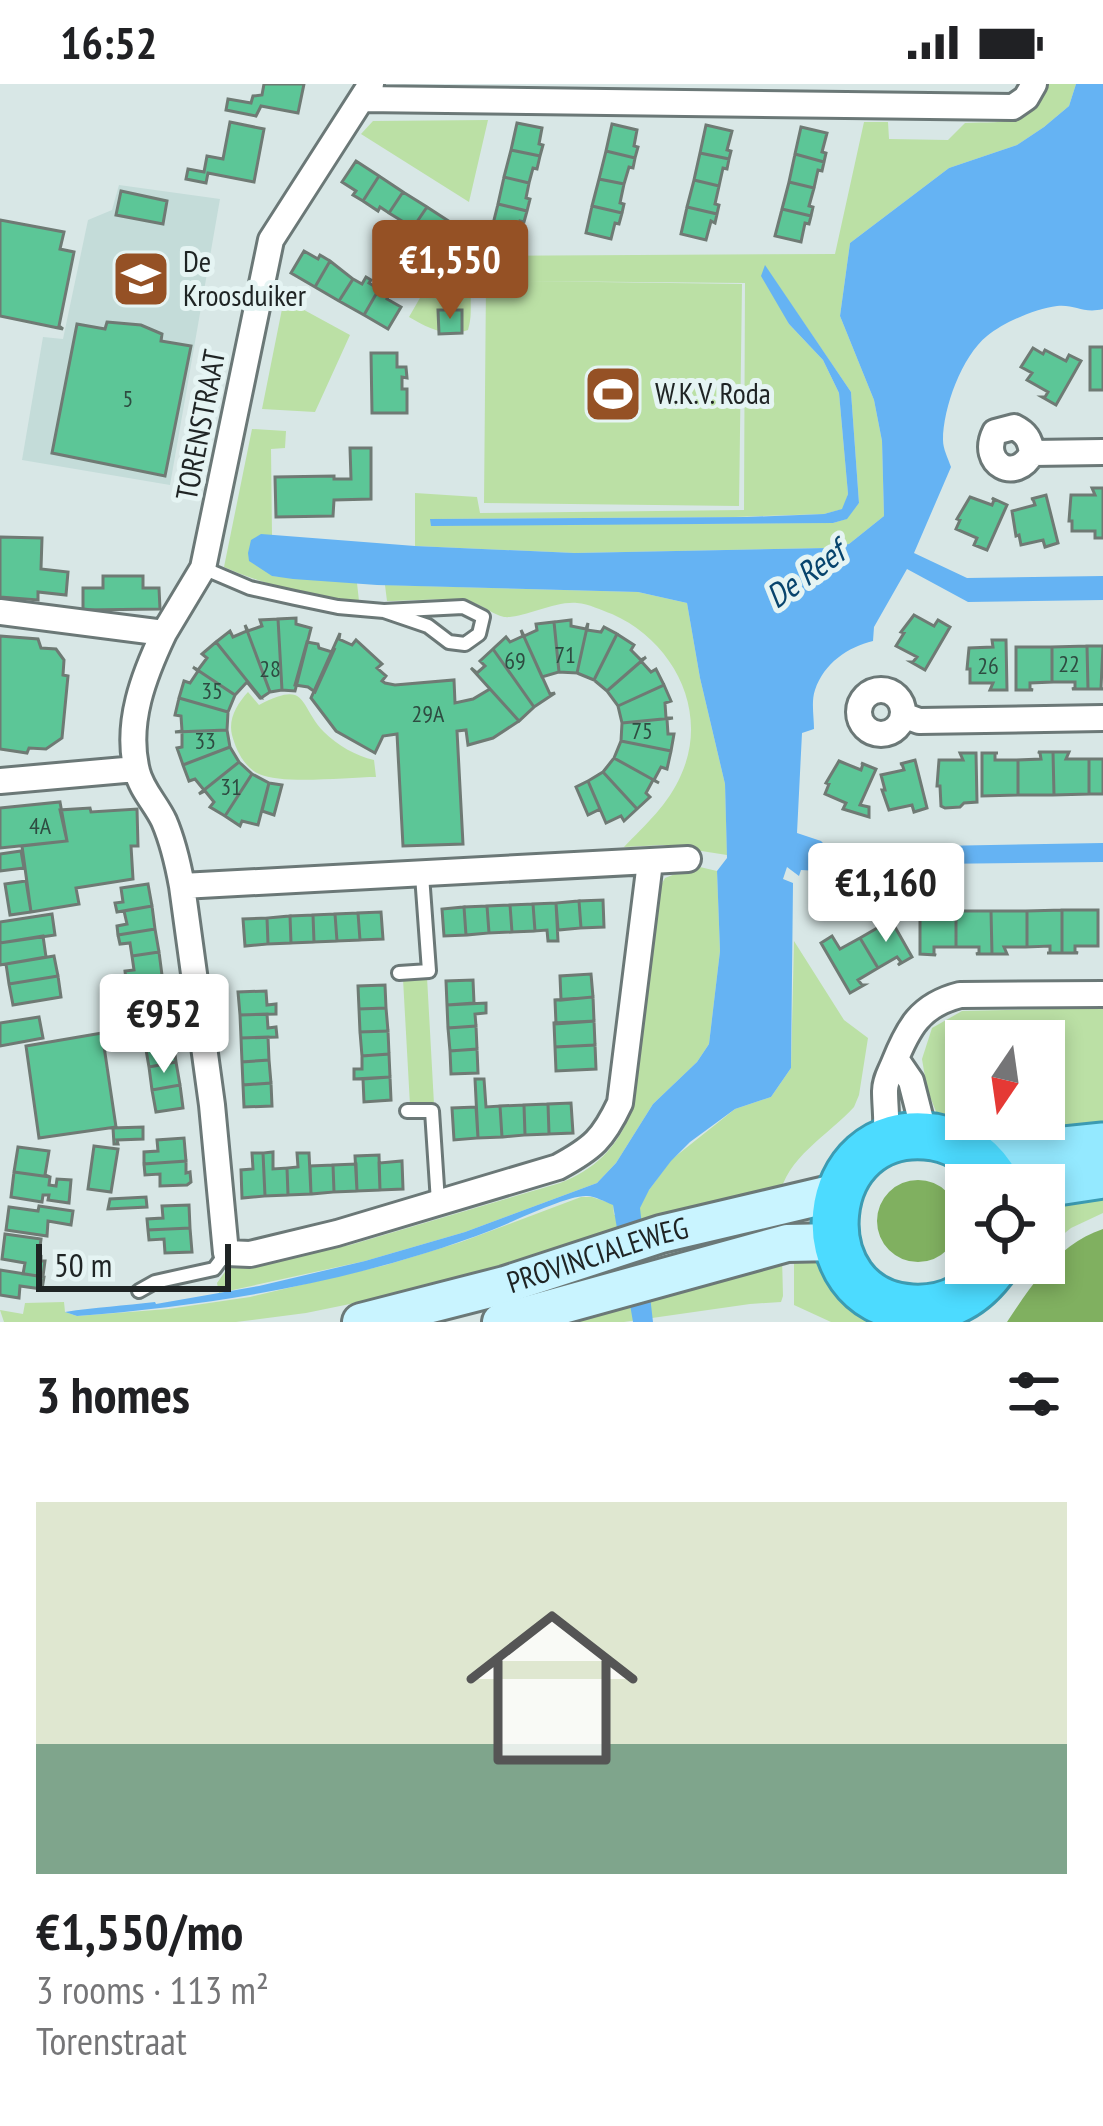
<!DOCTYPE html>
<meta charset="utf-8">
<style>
:root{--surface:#fff;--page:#f6f6f6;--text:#202124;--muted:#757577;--accent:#955125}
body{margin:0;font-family:"PT Sans Narrow",sans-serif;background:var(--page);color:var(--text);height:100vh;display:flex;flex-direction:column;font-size:45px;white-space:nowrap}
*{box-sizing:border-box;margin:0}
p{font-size:39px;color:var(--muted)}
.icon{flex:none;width:66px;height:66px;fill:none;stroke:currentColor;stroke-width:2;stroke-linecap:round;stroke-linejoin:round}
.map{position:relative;height:1238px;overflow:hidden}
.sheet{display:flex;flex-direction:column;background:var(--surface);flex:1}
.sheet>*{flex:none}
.needle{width:78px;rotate:193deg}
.tools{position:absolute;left:945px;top:936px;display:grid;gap:24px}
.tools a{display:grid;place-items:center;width:120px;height:120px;border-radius:0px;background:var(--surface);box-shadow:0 6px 18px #0003;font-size:60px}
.scale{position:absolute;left:36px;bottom:30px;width:195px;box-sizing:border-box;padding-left:12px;border:6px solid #1f2424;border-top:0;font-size:33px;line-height:42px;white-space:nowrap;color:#1f2424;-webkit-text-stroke:9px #e5f4f3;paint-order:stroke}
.price{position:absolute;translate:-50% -102px;padding:0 27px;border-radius:12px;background:#fff;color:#222;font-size:39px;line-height:78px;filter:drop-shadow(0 3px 6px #0008)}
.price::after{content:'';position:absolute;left:50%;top:72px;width:36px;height:27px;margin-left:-18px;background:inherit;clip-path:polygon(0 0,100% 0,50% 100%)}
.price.selected{background:var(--accent);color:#fff}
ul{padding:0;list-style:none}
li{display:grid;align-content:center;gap:24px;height:636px;padding:0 36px}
li span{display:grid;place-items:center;height:372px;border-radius:0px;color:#555}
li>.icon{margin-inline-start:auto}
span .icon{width:216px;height:216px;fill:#fffc;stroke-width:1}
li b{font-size:51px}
h2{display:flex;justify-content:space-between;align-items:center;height:144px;padding:0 36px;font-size:51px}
.status{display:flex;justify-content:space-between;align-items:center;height:84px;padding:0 60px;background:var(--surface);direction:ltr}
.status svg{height:33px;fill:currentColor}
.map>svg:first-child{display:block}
.built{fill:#c4dcd9}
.green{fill:#bbe0a5;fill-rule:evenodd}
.forest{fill:#80b060}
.water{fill:#65b3f3}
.building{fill:#5cc697;stroke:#6f7a74;stroke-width:3}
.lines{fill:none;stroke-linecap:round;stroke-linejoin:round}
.lane-casing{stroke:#6b7877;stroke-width:18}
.street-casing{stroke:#6b7877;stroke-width:30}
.secondary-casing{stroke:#6b7877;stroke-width:42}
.primary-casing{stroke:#3c9bb2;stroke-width:45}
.highway-casing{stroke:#3c9bb2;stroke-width:51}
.lane{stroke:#fff;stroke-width:12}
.street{stroke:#fff;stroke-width:24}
.secondary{stroke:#c9f4ff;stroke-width:36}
.primary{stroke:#94e9ff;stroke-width:39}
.highway{stroke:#4cdbff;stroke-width:45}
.labels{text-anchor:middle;stroke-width:10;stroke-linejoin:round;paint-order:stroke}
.number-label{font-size:24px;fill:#2e4c41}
.poi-label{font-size:30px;fill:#1f2424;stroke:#e5f4f3;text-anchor:start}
.street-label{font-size:30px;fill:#1f2424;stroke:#e5f4f3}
.water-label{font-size:33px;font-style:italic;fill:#07446d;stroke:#e5f4f3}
</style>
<div class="status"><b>16:52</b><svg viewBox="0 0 49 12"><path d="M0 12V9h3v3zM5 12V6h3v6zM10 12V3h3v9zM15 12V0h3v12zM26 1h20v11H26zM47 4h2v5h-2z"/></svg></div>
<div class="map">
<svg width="1103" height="1238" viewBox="0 0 1103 1238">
<rect width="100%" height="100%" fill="#d8e7e6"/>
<path class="built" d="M119 101 220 115 170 401 22 376 43 253 63 255 88 136 112 126Z"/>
<path class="green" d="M1048 0H1076L1069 22 1044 43 1017 61 949 84 850 159 840 232 874 316 882 357 884 432 849 460 827 464 575 469 415 462V409L477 413 480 429 744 426 745 199 525 197 742 200 739 422 484 419 486 198 505 197 493 193 475 197C467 216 474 226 468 246 447 254 428 244 409 233L444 172 835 170 864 38H888L889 55 948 56 965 39C1006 37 1030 43 1048 0ZM765 182 851 308 859 419 846 435 833 439 431 441V435L734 433 824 430 843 425 848 410 839 309 823 276 789 240Z
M488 36 469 118 361 50 373 37Z
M284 215 350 251 315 328 262 325Z
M252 345 286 347 285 364 271 365 272 451 252 456 272 492 357 499 359 517C312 513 267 502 224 483Z
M385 501 638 508 687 519 700 594 725 700 727 771 663 761 624 763C646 740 668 721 681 691 710 627 673 557 612 530 601 526 589 520 577 519 553 517 523 535 504 533 493 531 482 520 470 518 448 513 410 517 387 517Z
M248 608 259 621C309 595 298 621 324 648 337 661 356 672 374 676L376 693C347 693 284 701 259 690 244 683 236 666 232 651 228 635 237 620 248 608Z
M687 780 717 787 720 867 709 960 697 978 653 1020 616 1079 597 1099 465 1148 365 1177 219 1209 217 1199 227 1185 350 1161 560 1099C594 1086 617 1064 630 1030L660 803 665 794 685 786Z
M794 857 844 936 868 954 859 1011 854 1023C830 1050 784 1075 780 1113L634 1147 389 1212 306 1229 236 1238H4L0 1226 23 1230 25 1219 64 1218 65 1228 77 1232 168 1225 250 1213 386 1181 461 1158 581 1113H592L613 1120 614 1131 649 1106 671 1076 735 1025 771 1013 791 984Z
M427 893 434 1020 410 1021 403 895Z
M1103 924V1050L988 1063 939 1035 927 1005 922 975 932 944 962 927ZM966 957H1044V1035H966Z
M1103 1105V1129L1071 1144 1044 1166V1118Z
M794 1169 815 1171 889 1238H831L794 1221Z
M782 1173 783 1212 781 1218 750 1220 624 1238H559Z"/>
<path class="forest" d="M877 1137a41 41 0 1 1 82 0a41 41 0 1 1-82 0Z
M1103 1145V1238H1007C1032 1200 1058 1160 1103 1145Z"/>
<path class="water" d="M1076 0H1103V225C1083 230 1075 220 1057 222 1035 225 1004 238 987 252 962 272 943 324 943 356 943 365 948 374 951 383L914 469 967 494 1103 492V516L968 518 907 485 874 543 873 557C848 563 824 579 815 606 811 617 814 633 814 645L802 649 797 749 821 757 828 764 1103 759V778L845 781 838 788 801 786 799 792 787 783 783 795 793 799 791 984 771 1013 735 1025 690 1058 671 1077 649 1106 640 1124 653 1238H633L613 1121C605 1118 595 1112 587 1112 567 1111 513 1138 492 1146 359 1197 218 1221 77 1232L65 1228C95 1223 124 1222 155 1218L156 1220 259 1202 365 1177 465 1148 597 1099 616 1079 653 1020 697 978 709 960 720 867 717 787 727 774 725 700 700 594 687 519 638 508 377 501 293 495 272 492 249 477 248 469 251 456 261 450 415 462 575 469 827 464 849 460 884 432 882 357 874 316 840 232 850 159 949 84 1017 61 1044 43 1069 22Z
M765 181 851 308 859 419 847 435 833 439 431 442 430 435 747 433 824 430 842 425 848 410 839 309 823 276 789 240 761 192Z"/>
<path class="building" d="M264 0H304L298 29 261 22 256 32 226 26 228 15 251 19 253 12 262 11Z
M230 38 264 45 254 98 208 89 206 99 186 95 188 85 204 88 207 72 223 75Z
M517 39 542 44 539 60 543 61 540 72 511 66Z
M612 40 637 46 634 62 638 63 635 74 606 67Z
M706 41 732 47 727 66 731 67 729 75 700 69Z
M801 43 827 49 822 68 826 69 824 78 795 70Z
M511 66 540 72 537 85 533 84 529 99 504 93Z
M606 67 635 74 633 84 629 83 624 100 599 95Z
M700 69 729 75 727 85 723 84 719 102 694 96Z
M795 70 824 78 822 87 818 86 814 104 789 98Z
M356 77 379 92 363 117 353 111 356 107 342 98Z
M379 92 403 108 389 129 380 123 378 127 363 117Z
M504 93 529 99 526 114 530 115 527 127 498 120Z
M599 95 624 100 620 119 624 120 622 129 592 122Z
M694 96 719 102 715 120 719 121 717 130 687 123Z
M789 98 814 104 809 122 813 123 811 132 782 125Z
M121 107 167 117 163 140 116 131Z
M403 108 427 123 410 148 400 141 402 137 389 129Z
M498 120 527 127 524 138 520 137 516 153 491 148Z
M592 122 622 129 619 140 615 139 611 155 586 149Z
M427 123 450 138 436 159 423 151 420 154 410 148Z
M687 123 717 130 715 139 711 137 706 156 681 150Z
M782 125 811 132 809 140 805 139 801 158 775 152Z
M0 136 64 148 60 165 74 168 59 242 63 245 0 232Z
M304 167 318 175 320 171 330 177 315 203 291 189Z
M330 177 353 195 339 217 315 203Z
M366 193 371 196 369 199 379 205 364 231 339 217 353 195 362 200Z
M379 205 389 211 387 215 401 223 388 245 364 231Z
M438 226H462V249L439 250Z
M107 238 141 241 162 250 161 257 191 262 165 392 52 369 77 240 105 245Z
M1090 263H1103V306H1090Z
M1033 264 1043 270 1045 266 1066 277 1069 271 1081 277 1056 321 1042 313H1045L1048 308 1027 296 1032 289 1021 283Z
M371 269H397V283H406L407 294 402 293V305H407V329H372Z
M350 364H371V415L334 416 333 432 276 433 275 393 334 392V395H351Z
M1092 404H1103V454H1095V447H1072V437H1069L1071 411H1095Z
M1046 411 1058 459 1045 463 1043 456 1021 461 1019 451 1016 452 1012 427 1035 421 1033 415H1031Z
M970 413 992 421 994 416 992 414 1007 421 987 466 974 461 977 454 956 445 960 436 957 435Z
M0 453 42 454 41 485 68 488 66 511 38 508V516L0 513Z
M103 492H143V504H159L160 525 83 526V504H103Z
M914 531 934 542 938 536 950 543 925 586 911 578H913L917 573 896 562 904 549 901 548Z
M296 534V540L311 544 295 607 282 606 278 535Z
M278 535 282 606 270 608 245 541 248 547 262 542 260 536Z
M571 536V542L586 545 588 539 577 589 559 588 554 538Z
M554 538 559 588 542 593 521 546 524 552 537 546 536 540Z
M588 539 587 546 601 548 604 543 617 550 594 596 577 589Z
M245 541 270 608 261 614 216 558 230 547 233 553 247 547Z
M521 546 550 610 555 609 534 623 493 565 506 553 510 558 523 552Z
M340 549 339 555 352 561 356 556 382 580 377 584 386 592 382 597 385 599 395 601 454 596 455 619 473 615 490 605 519 637 493 654 468 661 466 646 457 647 463 760 403 762 397 650 383 652 375 669 336 647 311 614Z
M617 550 634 561 631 566 641 576 646 573 607 607 594 596Z
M0 552 38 555 41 564 56 565 64 576 63 591 68 592 62 654 46 665 29 664 27 669 0 665Z
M992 556H1006L1007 606H990L993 599H970V585H967L969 564 993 563Z
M216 558 261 614H260L247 598 235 611 193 583 198 586 207 574 202 570Z
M307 558 318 560 319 564 332 568 335 564 315 608 308 603 295 601Z
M1087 562H1103L1101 604 1103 605H1088Z
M1087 562 1088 605H1072L1075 604V598H1052V563Z
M1016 563H1052V598L1030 599V605L1033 606H1016Z
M493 565 534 623 519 637 471 584 477 589 485 582 480 577Z
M646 573 641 577 651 588 656 585 664 601 618 622 607 607Z
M193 583 235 611 228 628 179 614 184 597 190 599 198 587Z
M664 601 671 617 665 619 666 634H673L622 639 618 622Z
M179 614 228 628 227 646 175 648 182 647 181 632 175 631Z
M673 634 667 635 668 650H674L671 667 621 657 622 639Z
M227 646 230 663 183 681 177 664 182 663V648H175Z
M621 657 671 667 667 685 661 683 654 696 659 699 614 674Z
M230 663 239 678 199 710 204 706 195 695 189 697 183 681Z
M1038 668H1053L1054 711H1018V676L1041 675 1040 669Z
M1053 668H1069L1066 675H1089V710L1054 711Z
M960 669H976L977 718 964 719 960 723 945 724 941 722 940 702H937L939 676H963Z
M982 669H998H995V676H1018V711L982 712Z
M614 674 659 699 653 696 646 709 650 713 637 725 603 688Z
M1089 675H1103V710H1089Z
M915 676 927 724 914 728 912 721 889 726 882 706H885L881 691 904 686 902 680H900Z
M839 677 861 686 863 680 861 679 876 685 860 721 869 723V733L843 725 846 719 825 710 829 700 826 699Z
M239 678 252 690 225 732 210 723 214 718 205 707 199 710Z
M603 688 637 725 624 737 621 732 606 739 588 697Z
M252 690 269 699 258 741 242 737 240 742 225 732Z
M588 697 600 725 588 731 576 703Z
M269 699 282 701 274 731 262 727Z
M60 718 67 757 0 764V724Z
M90 724 91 728 137 725 138 762H131L133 795 76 804 79 820 31 828 22 762 67 757 60 726Z
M21 767 24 784 0 787V770Z
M26 797 31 828 10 831 5 800Z
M148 800 152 822 117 828 115 819 123 818 121 804Z
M603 816 604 843 581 844 579 817Z
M579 817 581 844 558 846 556 819Z
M556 819 558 857H548L547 846 535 847 533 820Z
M533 820 535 847 512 848 510 821Z
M510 821 512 848 489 849 487 822Z
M152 822 155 845 118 851 117 842 127 840 124 827Z
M487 822 489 849 466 851 464 823Z
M464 823 466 851 444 852 442 825Z
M1062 826V869H1047H1050V862L1027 863V827Z
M1062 826H1098V862H1075V868L1078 869H1062Z
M956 827H991L992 870H976L979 869V863H956Z
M956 827V863H934V870L936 871 920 870V828Z
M991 827H1027V863H1004L1007 870H992Z
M381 828 383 855 360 856 358 829Z
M358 829 360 856 337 857 335 830Z
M52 830 55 851 0 859V838Z
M335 830 337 857 314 858 313 831Z
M313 831 314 858 291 859 290 832Z
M290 832 291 859 268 860 267 834Z
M267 834 268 860 245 862 243 835Z
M891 836 912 873 898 881 901 878 897 873 878 884 860 854Z
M155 845 159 868 132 872 130 859 120 860 118 851Z
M43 852 46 873 0 881V859Z
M832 852 840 865 860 854 878 884 858 896 862 901H864L850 909 821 859Z
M159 868 162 891 126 896 125 887 134 886 132 872Z
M54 872 58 892 9 900 6 880Z
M591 890 593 913 561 916 560 892Z
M162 891 166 913 139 917 137 904 128 906 126 896Z
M58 892 61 913 13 921 9 900Z
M473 896 474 919 447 921 446 897Z
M385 901 386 924 359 925 358 902Z
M266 907 267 921 276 920V930L240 931 238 908Z
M593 913 594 937 556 940 555 916Z
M486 919V929L475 930 476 942 448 944 447 921Z
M386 924 388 947 360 948 359 925Z
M267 930 268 944 276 943 277 953 241 954 240 931Z
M39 933 43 954 0 962V939Z
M169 933 173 956 145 960 142 937Z
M594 937 595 961 555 963 554 939Z
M476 942 477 965 450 967 448 944Z
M388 947 389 970 362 972 360 948Z
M102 949 116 1043 39 1054 26 962Z
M268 953 269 976 242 978 241 954Z
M173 956 176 978 149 983 145 960Z
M595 961 596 985 556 987 555 963Z
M477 965 478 989 451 990 450 967Z
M389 970 390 993 354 995V985H362V972Z
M269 976 271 999 243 1001 242 978Z
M176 978 180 1001 152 1006 149 983Z
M390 993 391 1016 364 1018 363 995Z
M475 995H484L486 1023 500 1022 502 1053 478 1054Z
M271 999 272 1022 244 1023 243 1001Z
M180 1001 183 1024 156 1028 152 1006Z
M571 1019 573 1049 549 1050 548 1020Z
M548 1020 549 1050 525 1051 524 1021Z
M524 1021 525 1051 502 1053 500 1022Z
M476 1023 478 1054 454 1056 452 1024Z
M143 1043V1055L117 1056 118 1060H114L113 1044Z
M184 1054 186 1077 144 1080V1068L158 1067 157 1056Z
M94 1062 118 1065 111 1108 88 1105Z
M18 1063 49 1067 45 1091 50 1093 14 1088Z
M273 1068V1085L287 1084 288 1111 265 1112 263 1069Z
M252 1069H263L265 1112 242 1114 241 1086 253 1085Z
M297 1069H309L311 1110 288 1111 287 1084 298 1083Z
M379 1071 380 1106 357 1107 355 1072Z
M186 1077V1089L190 1088 191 1098 187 1101 160 1102V1090L145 1091 144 1080Z
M402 1077 403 1105 380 1106 379 1079Z
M356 1080 357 1107 334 1108 333 1081Z
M333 1081 334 1108 311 1110 310 1082Z
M14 1088 50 1093 49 1101 56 1102 57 1095 71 1096 69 1119 48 1116 49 1111H43L42 1118 11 1113Z
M146 1113 147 1123 108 1125 110 1115Z
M189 1121 190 1144 148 1146 147 1135 163 1134 162 1122Z
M39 1122 73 1127 71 1141 48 1137 47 1152 6 1146 9 1123 38 1127Z
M190 1144 192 1168 165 1169 164 1155 149 1156 148 1146Z
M5 1150 41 1155 39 1171 41 1172V1177H45L43 1192 23 1190 25 1179 2 1175Z
M0 1186 44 1193 42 1205 20 1202 19 1214 0 1211Z"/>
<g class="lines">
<g class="lane-casing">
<path id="lane" d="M203 484 250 504 295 514 338 523 384 527 428 542 449 558 465 560 479 550 483 533 463 523 384 527
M399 889 429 887 422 791
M407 1027H432L438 1118
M139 1207 155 1198 214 1185 226 1169"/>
</g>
<g class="street-casing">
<path id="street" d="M362 15 1013 23 1026 14 1034 0
M1032 369C1030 355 1026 349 1014 343L995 348C979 380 1016 400 1032 369L1103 368
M0 528 164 549 203 484 271 156 371 0
M164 549C144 591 125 639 137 687 141 705 156 720 164 737 173 758 178 780 182 802L688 775
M859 628a22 22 0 1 1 44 0a22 22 0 1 1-44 0Z
M903 631 919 637 1103 634
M0 697 136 685
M182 802 212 1021 226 1169 250 1170 337 1149 558 1083C593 1064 603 1055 620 1019L650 778
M896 975 911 997 925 1052
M885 1057C888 1040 885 1024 885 1007 885 996 890 989 894 979 908 944 920 921 960 911L1103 910"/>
</g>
<g class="secondary-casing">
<g id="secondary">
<path id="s1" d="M361 1238 505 1201 661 1150 839 1108"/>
<path d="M501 1238 787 1159 836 1158"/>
</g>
</g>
<g class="primary-casing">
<path id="primary" d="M977 1072 1103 1059
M1044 1103 1103 1094"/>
</g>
<g class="highway-casing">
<path id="highway" d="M997 1179C976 1210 949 1226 912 1224 800 1218 813 1035 934 1053 962 1058 985 1076 998 1101"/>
</g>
<use href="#lane" class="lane"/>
<use href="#street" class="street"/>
<use href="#secondary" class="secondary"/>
<use href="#primary" class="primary"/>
<use href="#highway" class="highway"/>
</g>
<defs>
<g id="school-square" transform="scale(3)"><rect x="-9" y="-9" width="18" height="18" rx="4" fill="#955125" stroke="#e5f4f3"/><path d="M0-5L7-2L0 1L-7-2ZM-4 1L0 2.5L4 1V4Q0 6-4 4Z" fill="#fff"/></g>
<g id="stadium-square" transform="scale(3)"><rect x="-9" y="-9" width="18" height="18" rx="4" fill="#955125" stroke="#e5f4f3"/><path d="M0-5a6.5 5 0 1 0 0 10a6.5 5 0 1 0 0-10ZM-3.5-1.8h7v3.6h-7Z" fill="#fff"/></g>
</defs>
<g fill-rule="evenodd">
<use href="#school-square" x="141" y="195"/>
<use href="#stadium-square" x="613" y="310"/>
</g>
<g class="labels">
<g class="number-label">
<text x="128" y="323">5</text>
<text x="565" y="579">71</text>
<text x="515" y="585">69</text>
<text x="1069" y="588">22</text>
<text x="988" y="590">26</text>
<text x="270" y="593">28</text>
<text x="212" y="615">35</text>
<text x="428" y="638">29A</text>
<text x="642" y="655">75</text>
<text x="205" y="665">33</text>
<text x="231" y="711">31</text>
<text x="40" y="750">4A</text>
</g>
<g class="poi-label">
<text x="183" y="188">De<tspan x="183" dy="34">Kroosduiker</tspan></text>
<text x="655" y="320">W.K.V. Roda</text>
</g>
<g class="street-label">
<text transform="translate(201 341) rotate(-79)" y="10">TORENSTRAAT</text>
<text dy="10" stroke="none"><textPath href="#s1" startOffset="246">PROVINCIALEWEG</textPath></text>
</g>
<g class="water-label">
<text transform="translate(805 490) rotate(-36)" y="12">De Reef</text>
</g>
</g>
</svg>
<div class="tools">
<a><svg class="needle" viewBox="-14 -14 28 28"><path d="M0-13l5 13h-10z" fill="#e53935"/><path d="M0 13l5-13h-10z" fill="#757577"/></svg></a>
<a><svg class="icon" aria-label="locate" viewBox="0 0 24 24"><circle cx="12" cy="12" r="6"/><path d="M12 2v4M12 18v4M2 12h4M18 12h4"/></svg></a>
</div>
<div class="scale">50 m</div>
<b class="price selected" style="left:450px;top:238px">€1,550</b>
<b class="price" style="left:886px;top:861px">€1,160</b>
<b class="price" style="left:164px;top:992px">€952</b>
</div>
<section class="sheet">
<h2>3 homes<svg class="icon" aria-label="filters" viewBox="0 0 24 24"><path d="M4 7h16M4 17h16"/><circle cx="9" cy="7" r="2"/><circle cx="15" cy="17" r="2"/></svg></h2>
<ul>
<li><span style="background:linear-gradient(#dfe7d0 65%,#7fa58c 0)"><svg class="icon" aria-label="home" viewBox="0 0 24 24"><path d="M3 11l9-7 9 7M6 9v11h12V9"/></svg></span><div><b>€1,550/mo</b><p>3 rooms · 113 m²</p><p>Torenstraat</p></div></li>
</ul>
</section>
